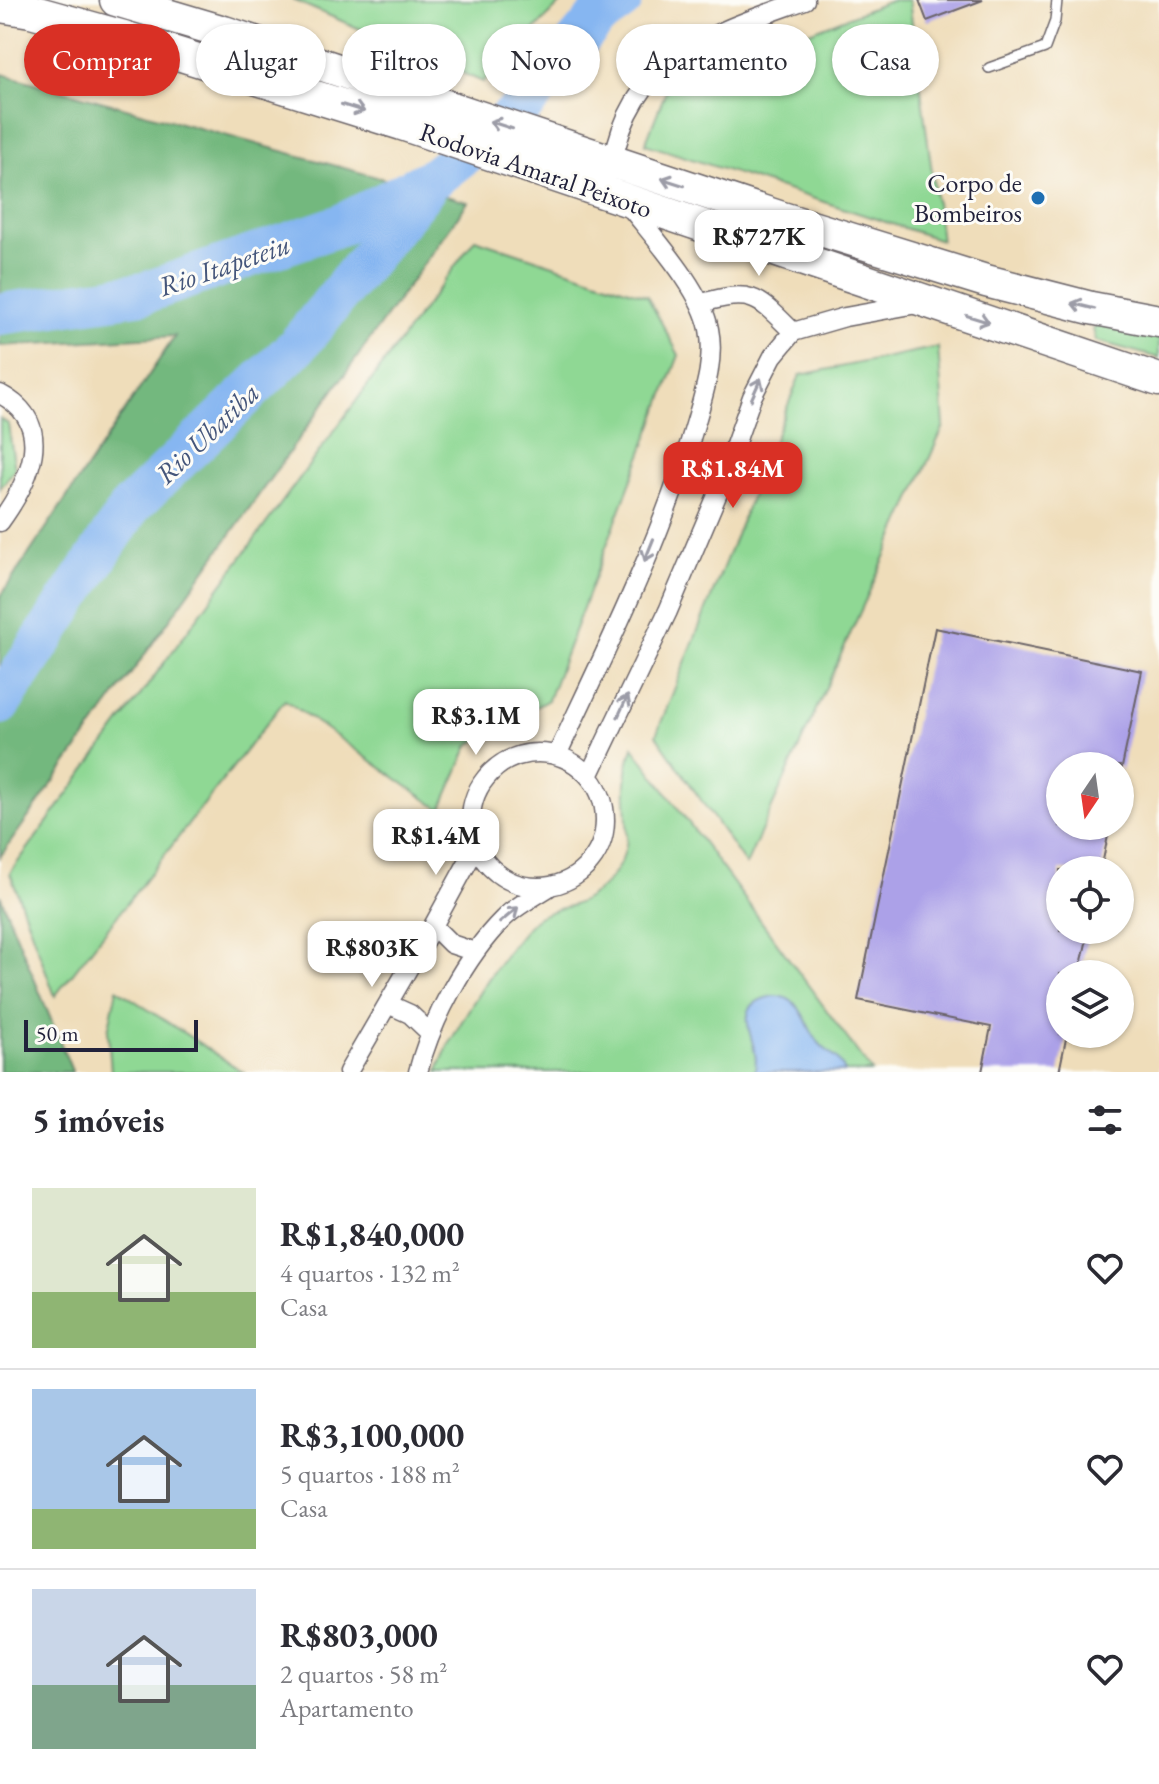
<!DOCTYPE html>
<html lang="pt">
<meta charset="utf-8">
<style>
:root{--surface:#fff;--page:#f7f7f7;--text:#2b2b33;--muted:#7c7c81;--line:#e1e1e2;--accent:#d93025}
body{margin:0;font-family:"EB Garamond",serif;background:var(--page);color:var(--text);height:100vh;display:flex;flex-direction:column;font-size:30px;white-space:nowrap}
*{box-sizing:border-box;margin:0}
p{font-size:26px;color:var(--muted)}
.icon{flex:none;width:44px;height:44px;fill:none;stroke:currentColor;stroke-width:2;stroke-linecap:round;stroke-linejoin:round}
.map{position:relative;height:1072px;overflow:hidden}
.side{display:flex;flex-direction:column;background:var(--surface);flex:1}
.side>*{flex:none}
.hud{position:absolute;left:24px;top:24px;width:1112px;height:72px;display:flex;gap:16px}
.needle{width:52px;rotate:193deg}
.controls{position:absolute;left:1046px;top:752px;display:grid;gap:16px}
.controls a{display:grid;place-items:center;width:88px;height:88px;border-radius:50%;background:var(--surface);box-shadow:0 2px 6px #0004;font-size:40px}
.scale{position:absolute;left:24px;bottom:20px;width:174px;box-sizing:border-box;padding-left:8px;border:4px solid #22223b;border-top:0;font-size:22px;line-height:28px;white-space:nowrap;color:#22223b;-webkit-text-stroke:6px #fdfcf7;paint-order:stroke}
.price{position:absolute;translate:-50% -68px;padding:0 18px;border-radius:16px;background:#fff;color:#222;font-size:26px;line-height:52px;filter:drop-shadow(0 2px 4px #0008)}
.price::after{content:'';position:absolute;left:50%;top:48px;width:24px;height:18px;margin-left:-12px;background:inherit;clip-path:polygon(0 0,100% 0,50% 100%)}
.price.active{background:var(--accent);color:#fff}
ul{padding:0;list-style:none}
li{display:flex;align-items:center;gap:24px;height:200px;padding:0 32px}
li+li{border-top:2px solid var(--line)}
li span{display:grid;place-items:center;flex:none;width:224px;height:160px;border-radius:0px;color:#555}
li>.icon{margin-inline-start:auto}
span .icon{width:96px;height:96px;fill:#fffc;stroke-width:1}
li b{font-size:34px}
h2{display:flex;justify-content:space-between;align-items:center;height:96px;padding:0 32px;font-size:34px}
.tag{padding:0 28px;border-radius:36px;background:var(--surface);box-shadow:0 2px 6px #0004;font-size:28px;line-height:72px}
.tag.active{background:var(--accent);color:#fff}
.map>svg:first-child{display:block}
.green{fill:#8fd894;stroke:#587d68;stroke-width:2}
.forest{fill:#73b87e;stroke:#4a6d5c;stroke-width:2}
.water{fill:#86b6f1;stroke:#546c96;stroke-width:2}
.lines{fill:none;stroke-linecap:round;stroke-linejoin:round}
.river{stroke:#86b6f1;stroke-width:42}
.building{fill:#aca1e8}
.lane-casing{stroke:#6a6367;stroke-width:12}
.street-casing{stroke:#6a6367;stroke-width:21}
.highway-casing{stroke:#6a6367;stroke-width:35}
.lane{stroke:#fff;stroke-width:9}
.street{stroke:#fff;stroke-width:18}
.highway{stroke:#fff;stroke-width:32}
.oneway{stroke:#9c9ca7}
.poi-dot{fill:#1f6fb2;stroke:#fdfcf7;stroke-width:3}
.labels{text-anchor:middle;stroke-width:6;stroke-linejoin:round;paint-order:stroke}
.street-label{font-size:26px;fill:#22223b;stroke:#fdfcf7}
.poi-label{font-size:26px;fill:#22223b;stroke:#fdfcf7;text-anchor:end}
.water-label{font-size:28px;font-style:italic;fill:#45567b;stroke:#fdfcf7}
</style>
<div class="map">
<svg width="1159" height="1072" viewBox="0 0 1159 1072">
<rect width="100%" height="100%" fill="#fdfcf7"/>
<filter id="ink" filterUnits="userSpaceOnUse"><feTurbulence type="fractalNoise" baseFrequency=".0125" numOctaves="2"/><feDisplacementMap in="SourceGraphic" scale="16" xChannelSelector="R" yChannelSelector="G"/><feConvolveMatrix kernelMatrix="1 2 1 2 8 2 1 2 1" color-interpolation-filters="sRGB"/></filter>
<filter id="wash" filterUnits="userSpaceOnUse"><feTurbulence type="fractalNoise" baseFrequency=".006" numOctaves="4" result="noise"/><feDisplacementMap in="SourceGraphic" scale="32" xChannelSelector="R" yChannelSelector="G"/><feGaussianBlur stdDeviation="1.8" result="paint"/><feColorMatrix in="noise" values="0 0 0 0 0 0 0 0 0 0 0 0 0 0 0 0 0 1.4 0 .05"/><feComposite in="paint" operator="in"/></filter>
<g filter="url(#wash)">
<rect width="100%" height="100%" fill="#efddba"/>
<path class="green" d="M293 0H564L483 82Z
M893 0H909L941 240 645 144 668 86Z
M475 239 647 296 679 355 548 700 469 745 441 810 285 700 55 996 10 873Z
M1100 324 1159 334V358L1096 341 1093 329Z
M938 347 944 426 746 865 656 735 800 375Z
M0 418 8 424 15 469 0 488Z
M633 747 872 1072H438C444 1042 513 936 537 918 546 912 555 910 566 907 587 902 607 886 618 867 634 840 624 813 626 783 626 771 629 759 633 747Z
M117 989 243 1072H111L108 1031Z"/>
<path class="forest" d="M2 74 468 202 0 857V597L175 336 0 346Z
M0 895 72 1071V1072H0Z"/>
<path class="water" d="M774 996C782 996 791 999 797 1006 807 1017 809 1033 820 1044 830 1055 840 1058 845 1072H754C765 1046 722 1005 774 996Z"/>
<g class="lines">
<path class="river" d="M0 314 144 293 341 225 435 177 517 113 597 18 622 0
M0 704 131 506 297 346 424 190"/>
</g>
<g id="blocks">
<path class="building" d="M919 0H983L927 21Z
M935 628 1142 671 1121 772 1120 766H1060V826H1110L1101 870H1060V930H1089L1079 974H1060V1034H1067L1059 1072H982L991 1027 858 1000Z"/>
</g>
</g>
<g filter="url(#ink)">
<use href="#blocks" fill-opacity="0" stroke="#6a6367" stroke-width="2"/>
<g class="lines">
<g class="lane-casing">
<path id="lane" d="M989 68 1045 48 1055 21 1057 0"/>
</g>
<g class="street-casing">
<path id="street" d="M613 162C632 55 714 33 805 0
M702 303C753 289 757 296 793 332
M0 394C58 424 29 482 0 522
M471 820a67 67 0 1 1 134 0a67 67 0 1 1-134 0Z
M557 755C608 646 664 534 697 418 705 390 715 358 709 329 701 288 653 237 627 203
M589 776 668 611 718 493 752 397 773 356 793 332 845 317 917 304
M433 926 451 944 475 952
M388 1004 410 1014 430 1033
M348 1072 433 926 476 847
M418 1072C431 1021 465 957 503 919 515 906 534 897 549 887"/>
</g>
<g class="highway-casing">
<path id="highway" d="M116 0 224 32 779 217 986 281 1091 308 1159 321
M0 6 31 11 124 37 402 124 1159 380"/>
</g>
<use href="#lane" class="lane"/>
<use href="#street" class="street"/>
<use href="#highway" class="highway"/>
</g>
<defs><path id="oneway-shaft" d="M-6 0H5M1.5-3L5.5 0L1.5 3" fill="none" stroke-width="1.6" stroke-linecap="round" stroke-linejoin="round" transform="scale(2)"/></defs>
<g class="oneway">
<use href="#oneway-shaft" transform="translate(353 108) rotate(17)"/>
<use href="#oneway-shaft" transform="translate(501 125) rotate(-162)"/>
<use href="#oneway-shaft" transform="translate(673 182) rotate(-162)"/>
<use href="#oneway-shaft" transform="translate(1083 306) rotate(-166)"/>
<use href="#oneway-shaft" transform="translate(978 319) rotate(17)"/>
<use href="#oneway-shaft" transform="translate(756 389) rotate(-66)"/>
<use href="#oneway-shaft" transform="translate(649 550) rotate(112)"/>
<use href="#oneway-shaft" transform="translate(623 706) rotate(-65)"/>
<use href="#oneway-shaft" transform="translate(509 915) rotate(-40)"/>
</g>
</g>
<circle class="poi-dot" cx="1038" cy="198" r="8"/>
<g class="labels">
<g class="street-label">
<text transform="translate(536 170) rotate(19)" y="9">Rodovia Amaral Peixoto</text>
</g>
<g class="poi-label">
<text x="1022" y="192">Corpo de<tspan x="1022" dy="30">Bombeiros</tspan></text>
</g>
<g class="water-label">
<text transform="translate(224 265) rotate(-19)" y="10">Rio Itapeteiu</text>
<text transform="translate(207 433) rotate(-44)" y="10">Rio Ubatiba</text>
</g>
</g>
</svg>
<div class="controls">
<a><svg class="needle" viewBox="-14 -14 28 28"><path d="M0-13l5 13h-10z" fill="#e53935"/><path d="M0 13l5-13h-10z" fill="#7c7c81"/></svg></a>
<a><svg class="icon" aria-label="locate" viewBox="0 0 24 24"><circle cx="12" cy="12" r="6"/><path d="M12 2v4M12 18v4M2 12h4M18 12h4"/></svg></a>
<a><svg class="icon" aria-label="layers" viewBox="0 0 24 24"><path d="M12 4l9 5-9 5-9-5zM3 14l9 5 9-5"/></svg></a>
</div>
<div class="scale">50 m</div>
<b class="price" style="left:759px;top:278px">R$727K</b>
<b class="price active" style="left:733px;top:510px">R$1.84M</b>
<b class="price" style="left:476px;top:757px">R$3.1M</b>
<b class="price" style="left:436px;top:877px">R$1.4M</b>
<b class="price" style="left:372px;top:989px">R$803K</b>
<div class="hud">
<a class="tag active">Comprar</a>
<a class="tag">Alugar</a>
<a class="tag">Filtros</a>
<a class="tag">Novo</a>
<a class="tag">Apartamento</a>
<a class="tag">Casa</a>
</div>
</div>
<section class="side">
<h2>5 imóveis<svg class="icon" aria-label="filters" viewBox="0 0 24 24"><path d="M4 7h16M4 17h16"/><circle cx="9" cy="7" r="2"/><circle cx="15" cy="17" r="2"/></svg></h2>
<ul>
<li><span style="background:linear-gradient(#dfe7d0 65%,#8fb573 0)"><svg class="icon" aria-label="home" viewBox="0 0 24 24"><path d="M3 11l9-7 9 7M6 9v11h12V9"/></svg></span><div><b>R$1,840,000</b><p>4 quartos · 132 m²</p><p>Casa</p></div><svg class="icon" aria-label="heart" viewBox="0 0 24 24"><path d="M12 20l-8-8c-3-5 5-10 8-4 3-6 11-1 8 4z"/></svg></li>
<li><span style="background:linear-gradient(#a9c7e8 75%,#8fb573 0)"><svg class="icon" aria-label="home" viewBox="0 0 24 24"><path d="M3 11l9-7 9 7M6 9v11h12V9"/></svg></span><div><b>R$3,100,000</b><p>5 quartos · 188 m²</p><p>Casa</p></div><svg class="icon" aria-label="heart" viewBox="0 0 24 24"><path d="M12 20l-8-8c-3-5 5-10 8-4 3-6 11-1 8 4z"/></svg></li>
<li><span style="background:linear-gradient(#c9d6e8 60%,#7fa58c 0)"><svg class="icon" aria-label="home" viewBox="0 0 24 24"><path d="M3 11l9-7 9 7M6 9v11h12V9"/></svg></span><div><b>R$803,000</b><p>2 quartos · 58 m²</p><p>Apartamento</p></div><svg class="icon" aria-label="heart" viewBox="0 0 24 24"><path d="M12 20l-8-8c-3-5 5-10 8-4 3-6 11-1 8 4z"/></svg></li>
</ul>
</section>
